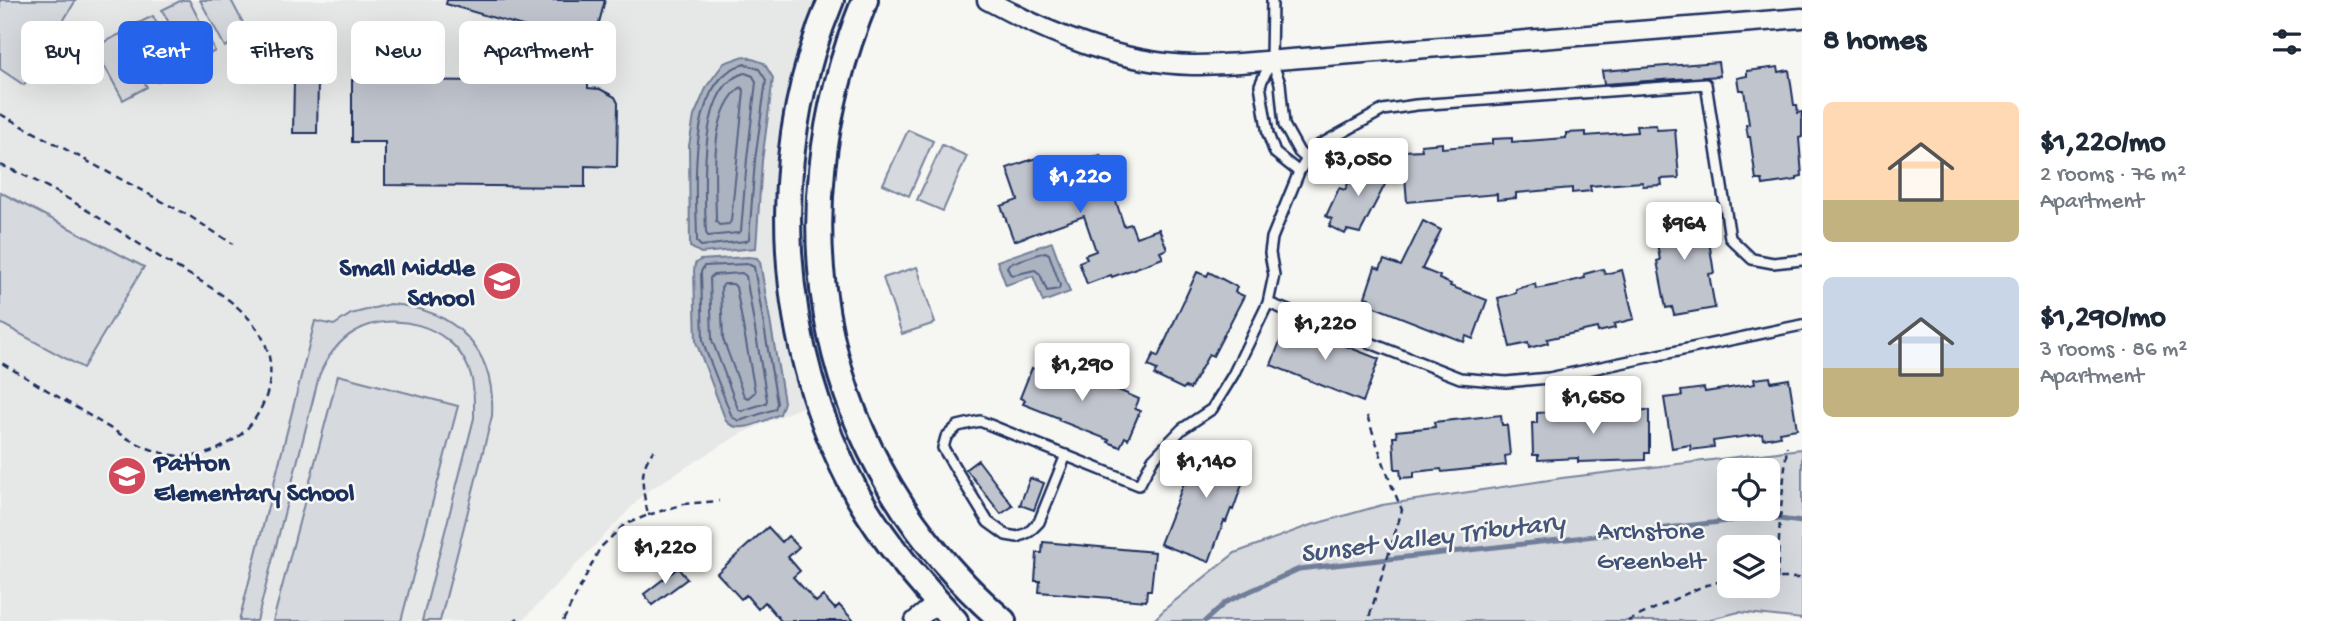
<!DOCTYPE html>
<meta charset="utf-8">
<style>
:root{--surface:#fff;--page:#f2f2f3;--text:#1f2937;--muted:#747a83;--accent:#2563eb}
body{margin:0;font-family:"Gochi Hand",sans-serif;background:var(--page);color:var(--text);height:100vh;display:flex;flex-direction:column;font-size:26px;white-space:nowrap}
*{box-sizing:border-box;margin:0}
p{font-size:23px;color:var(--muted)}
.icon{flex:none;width:38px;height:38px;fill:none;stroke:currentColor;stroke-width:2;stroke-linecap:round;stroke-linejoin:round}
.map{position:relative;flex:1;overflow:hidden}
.details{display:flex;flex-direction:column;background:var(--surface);width:525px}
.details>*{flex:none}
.hud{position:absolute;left:21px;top:21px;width:665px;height:63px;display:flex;gap:14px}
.tools{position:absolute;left:1717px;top:458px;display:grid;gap:14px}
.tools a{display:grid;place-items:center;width:63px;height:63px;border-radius:10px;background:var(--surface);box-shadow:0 7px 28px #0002;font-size:35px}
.price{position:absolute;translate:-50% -60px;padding:0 16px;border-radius:7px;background:#fff;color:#222;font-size:23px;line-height:46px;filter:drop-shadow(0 2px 4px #0008)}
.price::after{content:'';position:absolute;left:50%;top:42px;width:21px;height:16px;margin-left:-10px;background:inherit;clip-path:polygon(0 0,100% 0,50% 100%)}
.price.current{background:var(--accent);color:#fff}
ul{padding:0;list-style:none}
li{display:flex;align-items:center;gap:21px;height:175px;padding:0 21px}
li span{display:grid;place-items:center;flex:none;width:196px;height:140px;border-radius:10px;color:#555}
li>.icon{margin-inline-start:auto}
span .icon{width:84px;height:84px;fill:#fffc;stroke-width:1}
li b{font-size:30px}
h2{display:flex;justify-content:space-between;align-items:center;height:84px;padding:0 21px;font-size:30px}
.tag{padding:0 24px;border-radius:10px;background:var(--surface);box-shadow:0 7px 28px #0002;font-size:24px;line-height:63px}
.tag.current{background:var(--accent);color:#fff}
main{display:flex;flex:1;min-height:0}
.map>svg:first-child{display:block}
.built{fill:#e6e7e7}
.green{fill:#d6d9dd;stroke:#78849e;stroke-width:2;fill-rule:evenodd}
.water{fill:#abb2c0;stroke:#717e99;stroke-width:2}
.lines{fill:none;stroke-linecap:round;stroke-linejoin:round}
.shore{stroke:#556385;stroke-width:2}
.stream{stroke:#717e99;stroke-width:5}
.building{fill:#c0c4cd;stroke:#1b2f5e;stroke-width:2}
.lane-casing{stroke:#1b2f5e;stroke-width:14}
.street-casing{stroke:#1b2f5e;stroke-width:23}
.secondary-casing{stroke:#1b2f5e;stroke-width:30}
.path{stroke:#1b2f5e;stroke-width:2.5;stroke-dasharray:7 5;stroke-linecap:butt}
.lane{stroke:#f6f6f2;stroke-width:9}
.street{stroke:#f6f6f2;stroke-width:18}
.secondary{stroke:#f6f6f2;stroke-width:24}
.labels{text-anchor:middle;stroke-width:5;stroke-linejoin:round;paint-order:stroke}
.poi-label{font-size:26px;font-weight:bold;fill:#1b2f5e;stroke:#f6f6f2;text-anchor:end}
.park-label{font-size:26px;fill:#405177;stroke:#f6f6f2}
.water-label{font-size:28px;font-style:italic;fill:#46567b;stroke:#f6f6f2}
</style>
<main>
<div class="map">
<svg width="1802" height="621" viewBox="0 0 1802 621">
<rect width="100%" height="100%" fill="#f6f6f2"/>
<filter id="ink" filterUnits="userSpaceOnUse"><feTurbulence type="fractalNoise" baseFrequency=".0143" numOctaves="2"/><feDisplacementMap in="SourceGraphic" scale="14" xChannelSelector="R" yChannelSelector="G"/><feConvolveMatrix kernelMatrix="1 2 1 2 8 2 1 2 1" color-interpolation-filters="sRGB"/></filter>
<g filter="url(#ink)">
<path class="built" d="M0 0H822L798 67 788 329 804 406 740 434 646 492 522 621H0Z"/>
<path class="green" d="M0 0H76L24 85 0 69Z
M182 0H189L215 51 191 64 162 10Z
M200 0H231L249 34 225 47Z
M153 16 181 69 157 82 128 28Z
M120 34 147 87 123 100 94 47Z
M908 130 933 141 909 196 883 184Z
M942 145 967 156 943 211 917 200Z
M0 192 144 267 83 368 0 323Z
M917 267 935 323 902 334 883 278Z
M390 304C455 309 496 349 492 416L440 621H422L474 418C474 401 475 380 467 365 449 325 393 310 356 331 339 340 326 358 319 376L257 621H239L315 321 334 325 351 314Z
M338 375 458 406 401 621H273Z
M1802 449V619L1739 612 1703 621H1153L1166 608 1235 553 1308 526 1382 505 1562 478ZM1729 471H1768V509H1729ZM1729 548H1768V586H1729Z"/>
<path class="water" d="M744 56 764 63 773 78 762 161 756 248 701 253 690 247 689 146 694 116 707 86 724 63Z
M1052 242 1070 292 1043 302 1033 276 1006 285 997 261Z
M748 257 757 258 760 262 784 402 780 414C765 420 739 436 726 421L696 342 694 271 695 264 700 260Z"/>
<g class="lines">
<path class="shore" d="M745 64 759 69 766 80 755 160 749 239 746 241 701 246 697 242C697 195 684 78 745 64Z
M745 73 753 76 756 82 747 159 741 231 738 233 708 236 706 233C705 195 696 84 745 73Z
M741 87 744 91 731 221 729 224 719 225 716 221C716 183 707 113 741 87Z
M1045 252 1049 254 1060 285 1059 289 1047 291 1040 274 1035 270 1013 275 1010 274 1007 267 1009 264Z
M748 264 754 267 777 403 775 409 739 421 732 417 706 351 703 341 701 272 704 266Z
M742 273 746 276 767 400 766 403 741 411 738 409 712 340 710 278 713 275Z
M724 284H733L736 287 755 392 748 398 744 396 723 339 721 288Z"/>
<path class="stream" d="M1205 621 1226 602 1299 569 1765 517 1802 522"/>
</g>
<path class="building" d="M447 0H605L592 49 556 39 550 65V82H588V88L600 89 615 97 618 103 617 167 585 166V187L385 185V142H352V80L503 81 490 61 489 47 493 42 526 27 446 4Z
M1718 62 1720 76 1604 84 1602 71Z
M1778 67 1779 72 1789 70 1794 105H1797L1798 113 1802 112V137L1799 138 1802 176 1797 177V180L1763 185 1762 180H1756L1750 137H1748L1746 125 1749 124 1744 90H1739L1737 78 1747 76V71Z
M294 81H318L317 133H293Z
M1656 125 1657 130 1675 129 1679 178 1661 179 1662 185 1643 186 1642 182 1590 186 1591 191 1572 193V188L1516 193V198L1497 200V194L1407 202 1403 151 1422 150 1421 145 1442 143V148L1492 144V139L1512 138V142L1566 138V133L1586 132V136L1637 132 1636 126Z
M1100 155 1106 172 1109 171 1118 197 1115 198 1124 226 1131 224 1136 237 1159 229 1167 249 1160 252 1163 258 1112 277 1111 275 1087 284 1079 262 1087 259 1085 255 1096 251 1084 216 1014 241 1001 206 1018 200 1007 168 1039 157 1045 174Z
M1364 159 1391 173 1360 233 1347 230 1345 234 1329 226 1332 219 1326 216 1339 188 1345 190 1356 167 1359 169Z
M1693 208 1694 215 1701 214 1705 241H1709L1714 273 1709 274 1715 308 1674 315 1672 307 1666 308 1657 261 1660 260 1653 220 1661 219 1660 214Z
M1423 221 1441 230 1422 269 1440 276 1439 279 1451 284 1450 286 1487 300 1473 339 1466 336 1464 342 1367 304 1369 298 1365 297 1375 267 1380 269 1384 260 1401 266Z
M1603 269 1605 274 1622 270 1634 319 1614 324 1615 328 1598 332 1597 328 1547 339 1548 343 1529 348 1528 343 1510 347 1498 298 1516 293V289L1535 284 1536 289 1556 285 1585 278 1584 274Z
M1197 272 1207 276 1209 272 1237 287 1235 292 1244 296 1213 356 1209 354 1190 389 1185 387 1183 389 1154 375 1157 370 1148 366 1154 354 1158 357Z
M1287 323 1379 359 1363 402 1271 365Z
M1040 361 1075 375 1076 373 1084 375 1139 399 1135 409 1140 411 1128 439 1125 437 1120 447 1108 442 1109 440 1058 420 1059 418 1023 404 1025 400 1020 398 1032 368 1036 370Z
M1770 377 1771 382 1789 379 1797 429 1779 432 1780 436 1763 439 1762 434 1713 441 1714 447 1691 450 1690 445 1672 448 1664 398 1682 396 1681 391 1704 388 1705 392 1755 384 1754 379Z
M1649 410V453H1645V460L1578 462V458L1538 460V455H1533L1532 423H1537V413L1549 412V417L1576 416V411H1585Z
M1501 415 1502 425H1507L1510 455 1505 456 1506 465 1442 472 1441 469 1414 472V477L1401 478 1400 469H1395L1393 437H1397L1396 431 1435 427 1434 422Z
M1204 439 1216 444 1217 440 1242 450 1240 455 1251 459 1233 510 1231 509 1226 522 1224 521 1209 562 1160 544 1184 483 1187 484Z
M978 460 1013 506 1001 514 966 469Z
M1030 478 1044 483 1034 510 1020 505Z
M768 527 782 542 788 536 799 547 788 557 800 571 793 577 807 592 816 602 823 596 835 609 839 605 854 621H781L765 602 758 609 746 595 741 599 717 573Z
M1043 542 1155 552 1151 590H1147L1146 601 1039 592 1040 581H1035L1037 553H1042Z
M678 568 687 579 652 605 644 594Z"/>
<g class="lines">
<g class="lane-casing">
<path id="lane" d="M1272 0 1271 60 1280 83 1284 125 1299 152 1307 159
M1271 61 1260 85 1268 134 1275 153 1299 172
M1268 303 1460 378 1506 382 1549 378 1802 325
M1066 455 1039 522 1029 532 1018 537 1006 535 988 522 943 448 946 437 958 426 980 421 1139 485 1153 459 1182 429 1212 409 1233 375 1268 303 1274 275 1270 253 1272 238 1299 172 1307 159 1316 147 1383 110 1416 105 1706 84 1730 238 1752 259 1773 263 1802 260"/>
</g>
<g class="street-casing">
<path id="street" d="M987 0C1050 34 1119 63 1192 65 1208 65 1224 64 1240 63L1802 18
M915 621 938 602"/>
</g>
<g class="secondary-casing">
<path id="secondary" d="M831 0C765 158 776 346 858 496 884 542 920 583 955 621
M865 0C774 223 818 461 1003 621"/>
</g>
<path class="path" d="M0 114 191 217 233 244
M0 165C57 187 109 225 161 258 192 277 233 296 255 326 273 349 275 380 262 406 254 423 243 435 227 444 175 476 127 438 82 411 55 395 27 378 0 362
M1367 416 1391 484 1402 510 1368 621
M648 515 684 504 719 501
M1768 578H1802
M1777 579 1780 519 1787 446
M514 621 518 618
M563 621 600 548 624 525 648 515C643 490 637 471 654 450
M1628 621 1703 586 1729 579"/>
<use href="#lane" class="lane"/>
<use href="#street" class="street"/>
<use href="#secondary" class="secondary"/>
</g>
</g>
<defs>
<g id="school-disc" transform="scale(2.0125)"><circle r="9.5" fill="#d1495b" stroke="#f6f6f2"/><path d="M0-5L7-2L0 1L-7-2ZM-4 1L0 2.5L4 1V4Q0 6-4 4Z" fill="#fff"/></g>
</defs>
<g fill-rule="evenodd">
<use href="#school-disc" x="502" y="281"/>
<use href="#school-disc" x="127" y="476"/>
</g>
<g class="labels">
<g class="poi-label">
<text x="475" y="275">Small Middle<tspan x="475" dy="30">School</tspan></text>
<text x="154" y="470" text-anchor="start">Patton<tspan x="154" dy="30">Elementary School</tspan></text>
</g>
<g class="park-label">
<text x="1651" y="538">Archstone<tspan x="1651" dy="30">Greenbelt</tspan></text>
</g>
<g class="water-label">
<text transform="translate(1432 535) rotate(-7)" y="10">Sunset Valley Tributary</text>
</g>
</g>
</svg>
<div class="tools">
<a><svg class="icon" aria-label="locate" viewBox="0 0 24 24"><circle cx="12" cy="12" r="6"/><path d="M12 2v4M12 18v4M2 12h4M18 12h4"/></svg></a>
<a><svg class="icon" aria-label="layers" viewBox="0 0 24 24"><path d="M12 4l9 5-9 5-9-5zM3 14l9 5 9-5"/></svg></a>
</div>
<b class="price" style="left:1358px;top:198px">$3,050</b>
<b class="price current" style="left:1080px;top:215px">$1,220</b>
<b class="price" style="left:1684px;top:262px">$964</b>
<b class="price" style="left:1325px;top:362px">$1,220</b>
<b class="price" style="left:1082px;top:403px">$1,290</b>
<b class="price" style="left:1593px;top:436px">$1,650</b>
<b class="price" style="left:1206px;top:500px">$1,140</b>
<b class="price" style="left:665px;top:586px">$1,220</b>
<div class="hud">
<a class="tag">Buy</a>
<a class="tag current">Rent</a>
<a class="tag">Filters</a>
<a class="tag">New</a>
<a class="tag">Apartment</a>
</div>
</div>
<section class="details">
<h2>8 homes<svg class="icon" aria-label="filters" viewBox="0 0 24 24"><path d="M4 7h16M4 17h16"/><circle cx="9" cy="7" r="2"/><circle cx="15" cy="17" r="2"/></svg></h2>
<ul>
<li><span style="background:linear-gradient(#ffd9b3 70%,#c2b280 0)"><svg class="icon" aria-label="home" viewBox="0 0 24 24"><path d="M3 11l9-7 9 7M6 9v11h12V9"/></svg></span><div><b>$1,220/mo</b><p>2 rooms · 76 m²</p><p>Apartment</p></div></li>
<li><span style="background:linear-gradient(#c9d6e8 65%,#c2b280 0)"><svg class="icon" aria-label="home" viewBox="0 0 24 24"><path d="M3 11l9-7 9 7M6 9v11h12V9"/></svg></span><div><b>$1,290/mo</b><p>3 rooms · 86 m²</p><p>Apartment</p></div></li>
</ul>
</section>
</main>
